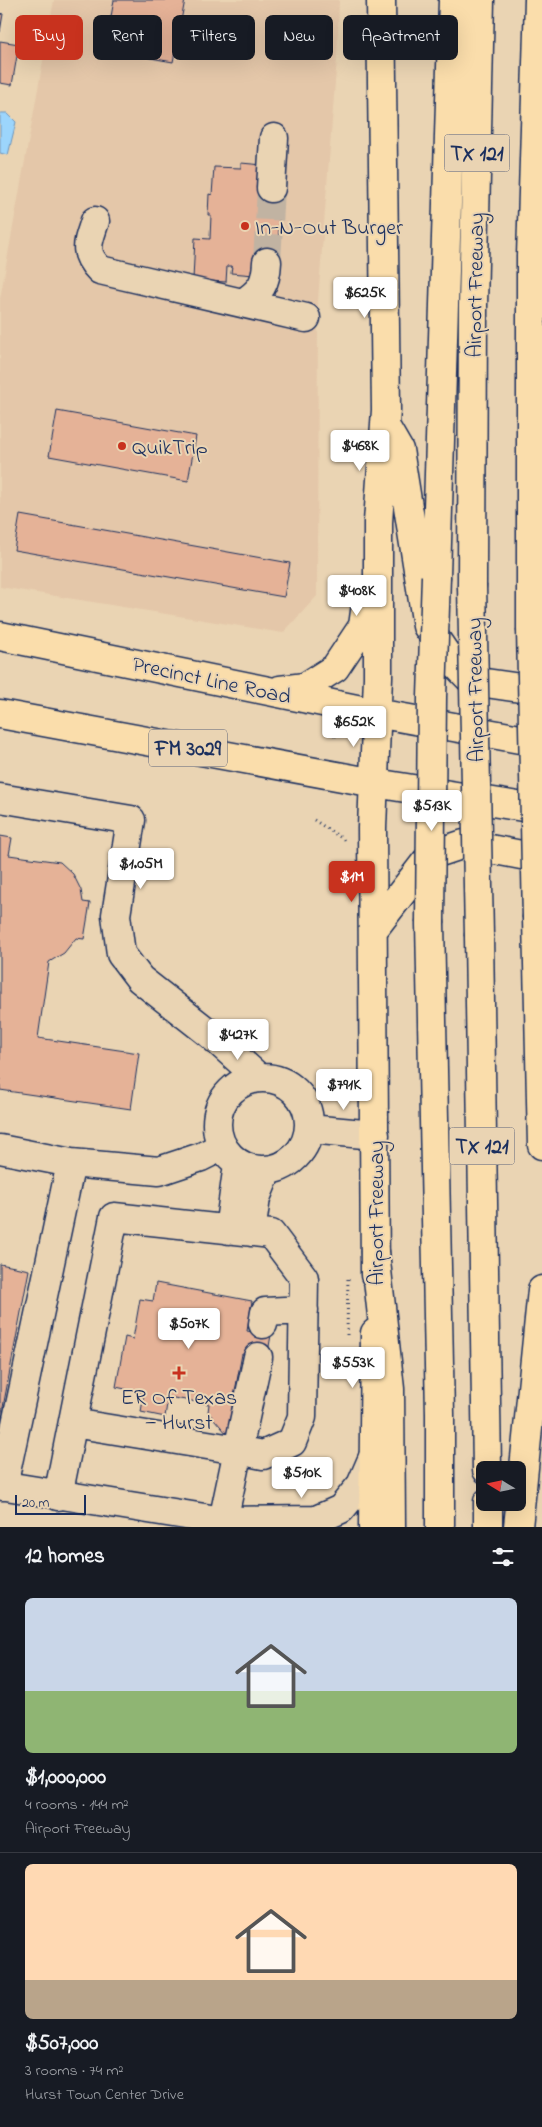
<!DOCTYPE html>
<meta charset="utf-8">
<style>
:root{--surface:#171b24;--page:#20242c;--text:#f1f3f6;--muted:#9ea1a6;--line:#363941;--accent:#c8321e}
body{margin:0;font-family:"Indie Flower",sans-serif;background:var(--page);color:var(--text);height:100vh;display:flex;flex-direction:column;font-size:19px;white-space:nowrap}
*{box-sizing:border-box;margin:0}
p{font-size:16px;color:var(--muted)}
.icon{flex:none;width:28px;height:28px;fill:none;stroke:currentColor;stroke-width:2;stroke-linecap:round;stroke-linejoin:round}
.map{position:relative;height:1527px;overflow:hidden}
.panel{display:flex;flex-direction:column;background:var(--surface);flex:1}
.panel>*{flex:none}
.guide{position:absolute;left:15px;top:15px;width:512px;height:45px;display:flex;gap:10px}
.needle{width:32px;rotate:280deg}
.controls{position:absolute;left:476px;top:1461px;display:grid;gap:10px}
.controls a{display:grid;place-items:center;width:50px;height:50px;border-radius:8px;background:var(--surface);box-shadow:0 5px 20px #0002;font-size:25px}
.scale{position:absolute;left:15px;bottom:12px;width:71px;box-sizing:border-box;padding-left:5px;border:2px solid #1b2f5e;border-top:0;font-size:14px;line-height:18px;white-space:nowrap;color:#1b2f5e;-webkit-text-stroke:4px #ead4b3;paint-order:stroke}
.price{position:absolute;translate:-50% -42px;padding:0 11px;border-radius:5px;background:#fff;color:#222;font-size:16px;line-height:32px;filter:drop-shadow(0 1px 2px #0008)}
.price::after{content:'';position:absolute;left:50%;top:30px;width:15px;height:11px;margin-left:-8px;background:inherit;clip-path:polygon(0 0,100% 0,50% 100%)}
.price.current{background:var(--accent);color:#fff}
ul{padding:0;list-style:none}
li{display:grid;align-content:center;gap:10px;height:265px;padding:0 25px}
li+li{border-top:1px solid var(--line)}
li span{display:grid;place-items:center;height:155px;border-radius:8px;color:#555}
li>.icon{margin-inline-start:auto}
span .icon{width:90px;height:90px;fill:#fffc;stroke-width:1}
li b{font-size:21px}
h2{display:flex;justify-content:space-between;align-items:center;height:60px;padding:0 25px;font-size:21px}
.tag{padding:0 18px;border-radius:8px;background:var(--surface);box-shadow:0 5px 20px #0002;font-size:18px;line-height:45px}
.tag.current{background:var(--accent);color:#fff}
.map>svg:first-child{display:block}
.built{fill:#e4c7a9}
.water{fill:#9cd5fc;stroke:#6893bd}
.building{fill:#e5b297;stroke:#1b2f5e}
.lines{fill:none;stroke-linecap:round;stroke-linejoin:round}
.minor-tunnel{stroke:#c1b3a2;stroke-width:28;stroke-dasharray:28 14;stroke-linecap:butt}
.minor-casing{stroke:#1b2f5e;stroke-width:31}
.major-casing{stroke:#1b2f5e;stroke-width:31}
.highway-casing{stroke:#1b2f5e;stroke-width:31}
.path{stroke:#1b2f5e;stroke-width:3;stroke-dasharray:1 4;stroke-linecap:butt}
.minor{stroke:#ead4b3;stroke-width:28}
.major{stroke:#faddab;stroke-width:28}
.highway{stroke:#faddab;stroke-width:28}
.highway-bridge-casing{stroke:#1b2f5e;stroke-width:31;stroke-linecap:butt}
.highway-bridge{stroke:#faddab;stroke-width:28}
.poi-dot{fill:#c8321e;stroke:#ead4b3;stroke-width:2}
.labels{text-anchor:middle;stroke-width:4;stroke-linejoin:round;paint-order:stroke}
.shield{fill:#ead4b3;stroke:#596078;stroke-width:1}
.shield-label{font-size:21px;font-weight:bold;fill:#1b2f5e}
.poi-label{font-size:22px;fill:#1b2f5e;stroke:#ead4b3;text-anchor:start}
.street-label{font-size:22px;fill:#1b2f5e;stroke:#ead4b3}
</style>
<div class="map">
<svg width="542" height="1527" viewBox="0 0 542 1527">
<rect width="100%" height="100%" fill="#ead4b3"/>
<filter id="ink" filterUnits="userSpaceOnUse"><feTurbulence type="fractalNoise" baseFrequency=".02" numOctaves="2"/><feDisplacementMap in="SourceGraphic" scale="10" xChannelSelector="R" yChannelSelector="G"/><feConvolveMatrix kernelMatrix="1 2 1 2 8 2 1 2 1" color-interpolation-filters="sRGB"/></filter>
<g filter="url(#ink)">
<path class="built" d="M54 0H339L337 57 318 301 317 596 283 633 0 587V299Z"/>
<path class="water" d="M0 113H7L16 122 8 155 0 153Z"/>
<path class="building" d="M114 0H185L173 62 105 50Z
M0 13 3 14 0 32Z
M0 41 19 44 12 85 0 83Z
M241 163 263 165 281 189 277 262 255 257 254 275 231 273 232 266H227L226 282 193 280 195 238 210 239 211 215H208L209 194 212 195 214 167 241 168Z
M57 411 196 436 188 481 49 456Z
M20 515 290 563 284 597 14 550Z
M0 836 12 838 9 855 60 862 73 874 81 890 83 902 90 903 84 939 76 938 64 953 49 962 38 1038 139 1053 131 1109 0 1090Z
M0 1264 29 1270 0 1423Z
M156 1283 252 1301 247 1331 271 1335 267 1358 242 1354 227 1434 208 1412 209 1404 168 1397 165 1417 141 1412 144 1393 116 1387 125 1337 133 1339 140 1299 153 1301Z"/>
<g class="lines">
<path class="minor-tunnel" d="M267 262 271 188"/>
<g class="minor-casing">
<path id="minor" d="M271 188 274 138
M95 221C88 243 82 252 100 270L306 318
M243 303C261 291 266 284 267 262
M0 798 131 820 116 915 121 954 140 979 210 1034 259 1078
M217 1124a46 46 0 1 1 92 0a46 46 0 1 1-92 0Z
M309 1129 375 1135
M0 1149 71 1163 3 1486
M71 1163 159 1171 201 1157 221 1147
M229 1230 238 1164
M251 1232 256 1198 267 1171
M263 1324 265 1312 304 1310
M73 1423 238 1450 258 1357
M0 1485 223 1521 316 1520 341 1509 361 1485 373 1457
M58 1496 114 1217 271 1234 304 1278 302 1417 292 1442 263 1455 238 1450 223 1521"/>
</g>
<g class="major-casing">
<path id="major" d="M388 431 399 450 427 626 446 654 472 681 542 691
M0 636 376 713 542 743
M280 690 305 687 335 668 363 626 367 598
M0 714 375 783 542 810
M373 930 431 855 464 844 542 859
M375 1275 372 828 378 677V522L386 410 381 0
M373 1527 375 1333"/>
</g>
<g class="highway-casing">
<path id="highway" d="M436 576 453 0
M472 585 473 306 480 0
M531 629V256L539 0
M537 918 542 1145
M430 923 440 1414V1527
M479 936 487 1470
M375 1252 390 1389 391 1527
M488 1502V1527
M518 1527 542 1290"/>
</g>
<path class="path" d="M335 737 337 729
M314 820 343 839 345 843
M347 1335 348 1276"/>
<use href="#minor" class="minor"/>
<use href="#major" class="major"/>
<use href="#highway" class="highway"/>
<g class="highway-bridge-casing">
<path id="highway-bridge" d="M472 585 479 936
M531 629 537 918
M430 923 432 697 436 576"/>
</g>
<use href="#highway-bridge" class="highway-bridge"/>
</g>
</g>
<g class="poi-dot">
<circle cx="245" cy="226" r="5"/>
<circle cx="122" cy="446" r="5"/>
<path d="M176.5 1365.5h5v5h5v5h-5v5h-5v-5h-5v-5h5z"/>
</g>
<g class="labels">
<g class="shield">
<rect x="444.5" y="134.5" width="65" height="37" rx="4"/>
<rect x="149" y="729.5" width="78" height="37" rx="4"/>
<rect x="449.5" y="1127.5" width="65" height="37" rx="4"/>
</g>
<g class="shield-label">
<text x="477" y="160">TX 121</text>
<text x="188" y="755">FM 3029</text>
<text x="482" y="1153">TX 121</text>
</g>
<g class="poi-label">
<text x="255" y="234">In-N-Out Burger</text>
<text x="132" y="454">QuikTrip</text>
<text x="179" y="1404" text-anchor="middle">ER Of Texas<tspan x="179" dy="25">— Hurst</tspan></text>
</g>
<g class="street-label">
<text transform="translate(474 285) rotate(-89)" y="8">Airport Freeway</text>
<text transform="translate(212 679) rotate(12)" y="8">Precinct Line Road</text>
<text transform="translate(474 690) rotate(-91)" y="8">Airport Freeway</text>
<text transform="translate(375 1213) rotate(-90)" y="8">Airport Freeway</text>
</g>
</g>
</svg>
<div class="controls">
<a><svg class="needle" viewBox="-14 -14 28 28"><path d="M0-13l5 13h-10z" fill="#e53935"/><path d="M0 13l5-13h-10z" fill="#9ea1a6"/></svg></a>
</div>
<div class="scale">20 m</div>
<b class="price" style="left:365px;top:319px">$625K</b>
<b class="price" style="left:360px;top:472px">$468K</b>
<b class="price" style="left:357px;top:617px">$408K</b>
<b class="price" style="left:354px;top:748px">$652K</b>
<b class="price" style="left:432px;top:832px">$513K</b>
<b class="price" style="left:141px;top:890px">$1.05M</b>
<b class="price current" style="left:352px;top:903px">$1M</b>
<b class="price" style="left:238px;top:1061px">$427K</b>
<b class="price" style="left:344px;top:1111px">$791K</b>
<b class="price" style="left:189px;top:1350px">$507K</b>
<b class="price" style="left:353px;top:1389px">$553K</b>
<b class="price" style="left:302px;top:1499px">$510K</b>
<div class="guide">
<a class="tag current">Buy</a>
<a class="tag">Rent</a>
<a class="tag">Filters</a>
<a class="tag">New</a>
<a class="tag">Apartment</a>
</div>
</div>
<section class="panel">
<h2>12 homes<svg class="icon" aria-label="filters" viewBox="0 0 24 24"><path d="M4 7h16M4 17h16"/><circle cx="9" cy="7" r="2"/><circle cx="15" cy="17" r="2"/></svg></h2>
<ul>
<li><span style="background:linear-gradient(#c9d6e8 60%,#8fb573 0)"><svg class="icon" aria-label="home" viewBox="0 0 24 24"><path d="M3 11l9-7 9 7M6 9v11h12V9"/></svg></span><div><b>$1,000,000</b><p>4 rooms · 144 m²</p><p>Airport Freeway</p></div></li>
<li><span style="background:linear-gradient(#ffd9b3 75%,#b9a48a 0)"><svg class="icon" aria-label="home" viewBox="0 0 24 24"><path d="M3 11l9-7 9 7M6 9v11h12V9"/></svg></span><div><b>$507,000</b><p>3 rooms · 74 m²</p><p>Hurst Town Center Drive</p></div></li>
</ul>
</section>
